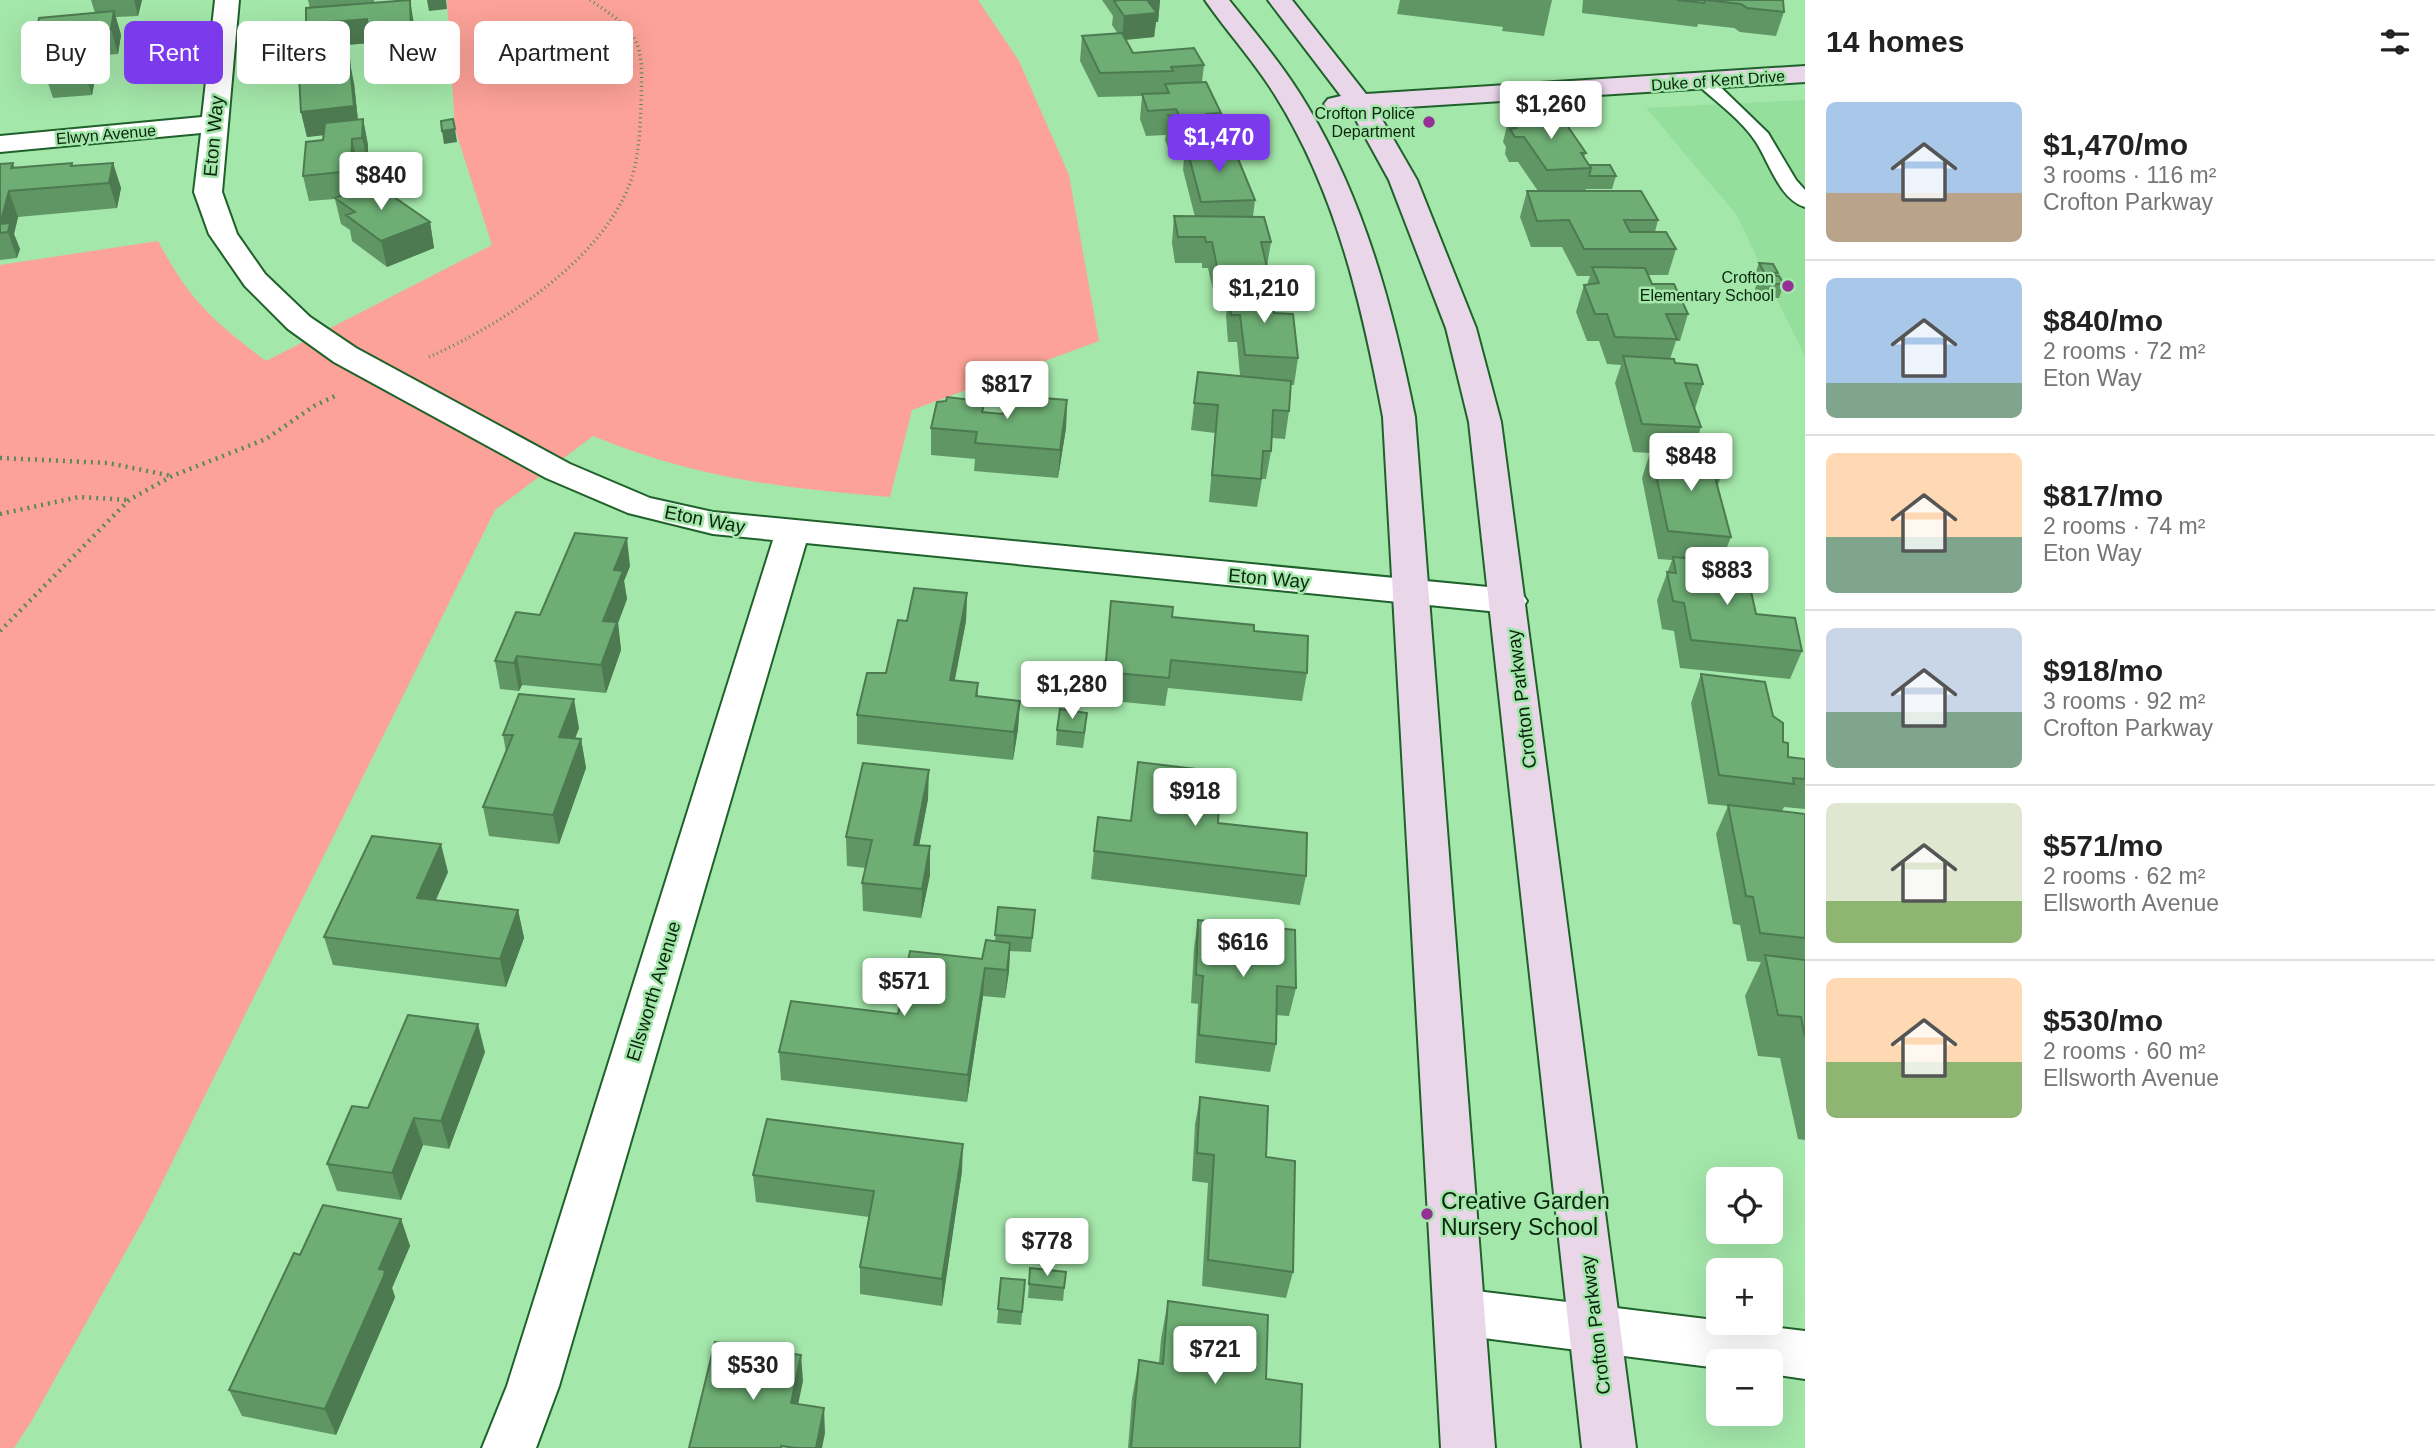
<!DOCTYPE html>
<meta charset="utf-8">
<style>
:root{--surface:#fff;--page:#f6f6f6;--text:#222;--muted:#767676;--line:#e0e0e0;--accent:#7c3aed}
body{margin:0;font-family:Helvetica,sans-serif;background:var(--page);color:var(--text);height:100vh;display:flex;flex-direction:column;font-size:26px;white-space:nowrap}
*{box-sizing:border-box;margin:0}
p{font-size:23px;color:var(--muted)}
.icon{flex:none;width:38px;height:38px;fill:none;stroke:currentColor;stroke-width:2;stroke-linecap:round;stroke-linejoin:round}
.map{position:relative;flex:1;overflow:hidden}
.details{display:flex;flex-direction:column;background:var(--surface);width:630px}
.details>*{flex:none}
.top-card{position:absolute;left:21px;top:21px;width:665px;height:63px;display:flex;gap:14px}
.buttons{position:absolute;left:1706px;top:1167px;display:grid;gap:14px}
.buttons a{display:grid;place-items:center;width:77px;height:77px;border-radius:10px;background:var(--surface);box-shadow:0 7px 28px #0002;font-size:35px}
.price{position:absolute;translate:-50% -60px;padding:0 16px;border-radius:7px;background:#fff;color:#222;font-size:23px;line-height:46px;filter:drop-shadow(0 2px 4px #0008)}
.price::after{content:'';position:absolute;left:50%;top:42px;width:21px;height:16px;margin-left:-10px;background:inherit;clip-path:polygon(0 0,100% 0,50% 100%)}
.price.current{background:var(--accent);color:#fff}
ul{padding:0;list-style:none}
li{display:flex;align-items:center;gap:21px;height:175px;padding:0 21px}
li+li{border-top:2px solid var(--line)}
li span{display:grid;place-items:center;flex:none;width:196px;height:140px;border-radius:10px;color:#555}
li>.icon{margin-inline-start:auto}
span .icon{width:84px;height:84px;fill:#fffc;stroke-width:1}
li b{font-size:30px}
h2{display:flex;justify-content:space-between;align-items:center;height:84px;padding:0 21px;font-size:30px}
.pill{padding:0 24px;border-radius:10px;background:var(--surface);box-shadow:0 7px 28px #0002;font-size:24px;line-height:63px}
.pill.current{background:var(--accent);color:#fff}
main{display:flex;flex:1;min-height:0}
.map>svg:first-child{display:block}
.built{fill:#95df9c}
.green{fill:#fca298}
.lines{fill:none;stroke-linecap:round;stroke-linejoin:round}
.lane-casing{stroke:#1f612b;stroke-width:4}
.street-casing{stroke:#1f612b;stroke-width:4}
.secondary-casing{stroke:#1f612b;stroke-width:4}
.path-far1{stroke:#58885d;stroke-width:3.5;stroke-dasharray:1 3.5;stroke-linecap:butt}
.path{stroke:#58885d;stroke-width:4.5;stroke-dasharray:2 5;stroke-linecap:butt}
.lane{fill:#fff;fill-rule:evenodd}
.street{fill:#fff;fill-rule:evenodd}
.secondary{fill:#e9d6e9;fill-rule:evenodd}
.wall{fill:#5f9664}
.shaded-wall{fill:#4d7a51}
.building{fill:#6eae74;stroke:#4d7a51;stroke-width:2}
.poi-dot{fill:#943197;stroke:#a4e7aa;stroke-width:2.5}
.labels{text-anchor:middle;stroke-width:5;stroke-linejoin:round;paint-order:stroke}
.far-street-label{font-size:16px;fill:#0b260f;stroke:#a4e7aa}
.far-poi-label{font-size:16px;fill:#0b260f;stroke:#a4e7aa;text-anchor:end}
.street-label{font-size:19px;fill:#0b260f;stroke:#a4e7aa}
.near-poi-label{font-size:23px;fill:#0b260f;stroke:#a4e7aa;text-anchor:start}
</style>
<main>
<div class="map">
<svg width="1805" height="1448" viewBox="0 0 1805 1448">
<rect width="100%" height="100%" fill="#a4e7aa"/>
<path class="built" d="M1805 100V357L1736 214 1646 108Z"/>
<path class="green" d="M447 0H978L1019 61 1069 175 1099 341 912 410 890 497C780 488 696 478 593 436L495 510 145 1217 31 1422 14 1448H0V265L158 241C190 301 213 321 266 361L492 245 455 129Z"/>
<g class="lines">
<g class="lane-casing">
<path id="lane" d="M1703 75 1709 76 1768 133 1796 180 1805 190V207C1780 200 1769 162 1756 142 1742 120 1716 102 1697 84L1694 80 1697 76Z"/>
</g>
<g class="street-casing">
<path id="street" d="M215 0H239L222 192 237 234 265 274 310 317 356 348 570 464 650 498 713 512 1509 589 1522 593 1527 601 1522 609 1509 613 806 543 559 1386 536 1448H482L507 1386 773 540 713 534 628 513 546 478 334 362 288 329 245 286 209 234 194 192 201 133 0 152V136L202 117Z
M1460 1289 1805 1331V1379L1771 1374V1362H1718V1368L1460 1335 1442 1328 1435 1312 1442 1296Z"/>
</g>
<g class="secondary-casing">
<path id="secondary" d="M1205 0H1229C1257 35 1286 69 1308 107 1365 202 1393 309 1415 417L1495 1448H1441L1383 417C1362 305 1336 192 1275 95 1254 61 1227 32 1205 0Z
M1268 0H1292L1366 94 1805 66V82L1376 109 1417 180 1476 328 1501 422 1636 1448H1582L1469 422 1446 328 1389 180 1351 111 1328 109 1324 104 1328 99 1341 96Z"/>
</g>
<path class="path-far1" d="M429 357C501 325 601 261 630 183 639 159 640 130 641 105 643 42 643 35 590 0"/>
<path class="path" d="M0 458 108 463 172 476
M0 514 79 497 129 500
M0 631 129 500 172 476 266 439 314 406 337 395"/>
<use href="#lane" class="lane"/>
<use href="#street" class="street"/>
<use href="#secondary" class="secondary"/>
</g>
<path class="wall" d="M91 0H142L138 16 116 17 121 35 118 54 105 55 101 78 95 79 92 95 53 98 45 74 48 60H43L95 13Z
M308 0H374V3L414 24 416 58 372 62 369 43 311 48 310 8Z
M1102 0H1160L1158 22H1156L1154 37 1125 40 1133 53 1204 65 1202 82 1221 113 1218 138H1213L1212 144 1255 200 1253 217 1271 242 1263 291 1298 358 1294 385H1291L1289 411 1285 439 1272 438 1271 451 1266 479H1262L1257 507 1209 502 1215 433 1191 430 1198 372 1240 376 1237 342H1228L1226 316 1229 294H1214L1208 268H1202V263H1175L1172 243 1174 216 1195 217 1183 170 1184 158H1172L1165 140 1166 135 1146 136 1140 119 1142 96 1098 97 1080 61 1082 36 1118 34 1112 25 1113 16Z
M1400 0H1552L1544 36 1502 31 1503 27 1397 14Z
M1583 0H1783L1784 12 1776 36 1740 32 1734 28 1698 24 1697 27 1582 13Z
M354 83 358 120 363 119 368 145V163L358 164 357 189 430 222 434 248 387 267 352 241 350 230 341 224 335 199 309 201 303 176 323 140 324 135 307 137 301 112Z
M1509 117 1586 153 1584 157 1590 165 1616 176 1612 189H1586L1585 191 1658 220 1655 232 1676 249 1668 275H1648L1652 284 1688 314 1680 341H1676L1670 359 1703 384 1695 409 1701 427 1692 454 1725 467 1717 487 1731 537 1721 562 1756 614 1802 651 1790 679 1680 668 1674 631 1662 629 1657 600 1672 560 1658 559 1642 478 1650 453 1633 452 1615 383 1621 365 1607 364 1599 341H1587L1576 312 1584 285H1587L1590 276H1577L1562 247H1531L1520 217 1527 191H1538L1518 162H1509L1505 154 1506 147 1503 142Z
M13 163 15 168 72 163 73 166 113 163 121 188 117 208 18 217 14 234 20 249 17 258 0 260V164Z
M1759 263 1778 273 1777 276 1784 284 1779 298H1760L1755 289 1757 283 1754 277Z
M1067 400 1066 428 1058 478 974 471 975 459 931 455V428L971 405H984L983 412 1003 414Z
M630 566 624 581 627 599 618 623 621 650 606 693 522 685 519 691 500 689 495 661 540 615Z
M967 593 966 621 955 680 978 683V696L1020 701 1018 729 1013 760 857 744V715L886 673 907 621Z
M1111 601 1172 617 1254 631 1307 673 1302 701 1168 688 1165 706 1102 700Z
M1701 674 1773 716 1788 757 1805 759V809L1784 807 1782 811 1805 814V1140L1798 1139 1780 1058 1758 1056 1745 996 1761 962 1747 961 1740 925 1733 924 1716 834 1728 806 1708 804 1691 703Z
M1086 727 1083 748 1056 745 1057 730Z
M579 728 575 739H581L586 768 559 844 489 836 483 807 506 752 503 735Z
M928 799 919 845 930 875 921 918 863 911 862 883 866 868 847 866 846 837Z
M1202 806 1218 823 1306 876 1300 905 1091 879 1094 851 1131 821Z
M448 872 436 900 518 910 524 938 506 987 333 965 324 937Z
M998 907 1035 910 1031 952 1010 951 1009 971 1005 998 983 996 967 1102 781 1080 779 1052 898 1014 982 959 995 941Z
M1198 920 1296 988 1289 1016 1276 1015V1044L1270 1072 1195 1063 1198 1004 1191 1003 1194 948Z
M485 1052 449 1149 423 1145 401 1200 337 1191 327 1164 368 1108Z
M1200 1097 1266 1157 1293 1272 1286 1298 1202 1286 1208 1183 1192 1181 1195 1124Z
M962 1171 942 1306 860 1294V1267L869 1217 756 1202 753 1175Z
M401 1219 410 1246 392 1288 395 1297 393 1302 336 1435 242 1416 229 1390 300 1255Z
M1030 1268 1066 1272 1063 1301 1028 1298Z
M1001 1278 1025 1280 1021 1325 997 1323Z
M1168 1301 1266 1379 1300 1448H1128L1132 1398 1139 1360 1159 1363 1161 1339Z"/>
<path class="shaded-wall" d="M134 0H142L138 16Z
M410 0 414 24 416 58 372 62 369 43 311 48 306 24Z
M427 0H446L447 9 429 11Z
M1147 0H1160L1158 22H1156L1154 37 1122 40 1124 16Z
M114 11 121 35 118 54 111 29Z
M98 30 105 55 101 78 95 79 92 95 84 70 87 54Z
M54 34 62 58 43 60 36 36Z
M349 58 354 83 359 131 307 137 301 112Z
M363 119 368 145V163L362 138Z
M455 129 457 142 444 144 442 131Z
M352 139 358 164 357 197 351 171Z
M113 163 121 188 117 208 109 183Z
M9 191 18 217 14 234 20 249 17 258 8 232 0 224Z
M430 222 434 248 387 267 381 241Z
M1067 400 1066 428 1058 478 1060 450Z
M627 538 630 566 624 581 627 599 618 623 621 650 606 693 601 665 603 621 614 570Z
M967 593 966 621 949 708 950 680Z
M517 656 522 685 519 691 514 663Z
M574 699 579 728 564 766 559 737Z
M1020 701 1018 729 1013 760 1014 732Z
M581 739 586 768 559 844 553 815Z
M929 770 928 799 914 873V845Z
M441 844 448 872 424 926 417 898Z
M930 846V875L921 918 922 889Z
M518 910 524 938 506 987 500 959Z
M1010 943 1009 971 1005 998 1007 970Z
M985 968 983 996 967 1102 968 1075Z
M478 1024 485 1052 449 1149 441 1121Z
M414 1118 423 1145 401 1200 392 1173Z
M963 1144 962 1171 942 1306V1279Z
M401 1219 410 1246 392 1288 395 1297 393 1302 336 1435 325 1409 379 1269Z
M801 1355 803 1381 793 1429 791 1403Z
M824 1408 825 1433 822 1448H816Z"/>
<path class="building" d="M410 0 411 34 368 38 367 19 306 24V8Z
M1120 0H1147L1157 13 1124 16 1114 1Z
M1677 0H1705L1704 3Z
M1706 0H1783L1784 12 1747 8 1741 4Z
M114 11 111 29 98 30 93 54H87L84 70 45 74 54 34 36 36 39 18Z
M1122 33 1133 53 1194 48 1204 65 1171 67 1173 71 1100 73 1082 36Z
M349 58 354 106 301 112 299 76 306 75 305 63Z
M1206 82 1221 113 1206 114 1214 131 1175 133 1168 115H1179L1176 109 1148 111 1142 94 1169 93 1165 84Z
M1560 115 1586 153H1581L1591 168 1547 170 1524 137H1515L1510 129 1516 128 1509 117Z
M363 119 362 138 352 139 351 171 303 176 306 142 323 140 325 123Z
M453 119 455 129 442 131 441 121Z
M1232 144 1255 200 1201 202 1186 145Z
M13 163 11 168 72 163 71 166 113 163 109 183 9 191 0 224 10 223 8 232 0 233V164Z
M1590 165H1610L1616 176H1589L1591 168Z
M374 183 430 222 381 241 346 215 355 212 335 198Z
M1527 191H1641L1658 220H1624L1630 232H1666L1676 249H1584L1569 220 1537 221Z
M1174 216 1264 217 1271 242H1261L1267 267H1217L1212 242H1206L1205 237H1178Z
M1759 263 1773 264 1778 273 1764 272Z
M1592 267 1645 268 1652 284H1674L1688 314H1666L1677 339 1615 337 1607 314H1595L1584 285 1599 283Z
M1760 275 1779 276 1784 284H1765Z
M1229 290 1272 291 1274 313 1293 314 1298 358 1245 355 1240 315H1231Z
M1623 356 1674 359 1675 363 1697 365 1703 384 1685 383 1701 427 1642 424Z
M1198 372 1291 381 1289 411 1273 410 1271 451H1263L1261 479 1212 475 1218 405 1194 403Z
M1007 395 1067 400 1060 450 975 443 977 432 931 428 937 402 946 401 947 397 972 400 971 404 984 405 982 412 1003 414Z
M1651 451 1722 457 1725 467 1712 466 1731 537 1668 531Z
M575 533 627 538 614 570 623 571 603 621 617 622 601 665 517 656 514 663 495 661 516 612 540 615Z
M1673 557 1745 564 1756 614 1795 618 1802 651 1691 640 1684 603 1673 601 1667 572 1676 573Z
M914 588 967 593 950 680 978 683 976 696 1020 701 1014 732 857 715 867 673H886L898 620 907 621Z
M1111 601 1173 607 1172 617 1254 625V631L1308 636 1307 673 1171 660 1169 678 1105 672Z
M1701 674 1765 682 1773 716 1783 723V742L1788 743V757L1805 759V779L1793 778 1794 784 1719 775Z
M519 694 574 699 559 737 581 739 553 815 483 807 513 735H503Z
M1060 709 1087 713 1084 733 1057 730Z
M1138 762 1204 770 1202 806 1219 807 1218 823 1307 833 1306 876 1094 851 1098 817 1131 821Z
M863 763 929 770 914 845 930 846 922 889 862 883 872 840 846 837Z
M1728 805 1805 814V938L1760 933 1753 897 1746 896Z
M372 836 441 844 417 898 518 910 500 959 324 937Z
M998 907 1035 910 1032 938 995 935Z
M1198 920 1295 930 1296 988 1277 986 1276 1044 1199 1035 1203 976 1196 975Z
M986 940 1010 943 1007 970 985 968 968 1075 779 1052 791 1001 898 1014 910 951 982 959Z
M1765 955 1805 960V1037L1801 1017 1778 1015Z
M408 1015 478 1024 441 1121 414 1118 392 1173 327 1164 352 1106 368 1108Z
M1200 1097 1268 1106 1266 1157 1295 1161 1293 1272 1208 1260 1214 1155 1197 1153Z
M767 1119 963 1144 942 1279 860 1267 874 1191 753 1175Z
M323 1205 401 1219 379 1269 385 1270 384 1276 325 1409 229 1390 294 1253 300 1255Z
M1030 1268 1066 1272 1064 1288 1029 1284Z
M1001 1278 1025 1280 1022 1312 998 1309Z
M1168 1301 1268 1315 1266 1379 1302 1384 1300 1448H1131L1139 1360 1163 1364Z
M715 1342 801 1355 791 1403 824 1408 816 1448H796L781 1446V1448H689Z"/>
<g class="poi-dot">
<circle cx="1429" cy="122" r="7"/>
<circle cx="1788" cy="286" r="7"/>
<circle cx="1427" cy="1214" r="7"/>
</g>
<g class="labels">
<g class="far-street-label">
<text transform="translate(1718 80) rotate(-4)" y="6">Duke of Kent Drive</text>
<text transform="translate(106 134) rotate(-5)" y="6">Elwyn Avenue</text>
</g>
<g class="far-poi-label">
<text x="1415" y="119">Crofton Police<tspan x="1415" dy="18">Department</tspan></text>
<text x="1774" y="283">Crofton<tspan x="1774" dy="18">Elementary School</tspan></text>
</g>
<g class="street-label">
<text transform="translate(213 136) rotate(-85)" y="7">Eton Way</text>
<text transform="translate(705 519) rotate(11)" y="7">Eton Way</text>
<text transform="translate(1269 578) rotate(5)" y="7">Eton Way</text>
<text transform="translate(1521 699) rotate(-97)" y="7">Crofton Parkway</text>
<text transform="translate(653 991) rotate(-73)" y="7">Ellsworth Avenue</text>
<text transform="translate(1595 1325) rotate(-97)" y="7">Crofton Parkway</text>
</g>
<g class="near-poi-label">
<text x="1441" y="1209">Creative Garden<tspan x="1441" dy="26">Nursery School</tspan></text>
</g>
</g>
</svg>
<div class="buttons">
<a><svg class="icon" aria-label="locate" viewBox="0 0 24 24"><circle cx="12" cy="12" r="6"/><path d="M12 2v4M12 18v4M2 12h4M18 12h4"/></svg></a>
<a>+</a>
<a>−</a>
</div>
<b class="price" style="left:1551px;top:141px">$1,260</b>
<b class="price current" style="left:1219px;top:174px">$1,470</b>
<b class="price" style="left:381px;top:212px">$840</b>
<b class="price" style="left:1264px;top:325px">$1,210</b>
<b class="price" style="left:1007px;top:421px">$817</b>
<b class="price" style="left:1691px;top:493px">$848</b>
<b class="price" style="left:1727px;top:607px">$883</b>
<b class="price" style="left:1072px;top:721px">$1,280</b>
<b class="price" style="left:1195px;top:828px">$918</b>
<b class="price" style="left:1243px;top:979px">$616</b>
<b class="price" style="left:904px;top:1018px">$571</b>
<b class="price" style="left:1047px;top:1278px">$778</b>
<b class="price" style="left:1215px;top:1386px">$721</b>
<b class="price" style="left:753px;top:1402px">$530</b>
<div class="top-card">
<a class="pill">Buy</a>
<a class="pill current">Rent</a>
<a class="pill">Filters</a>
<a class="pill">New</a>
<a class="pill">Apartment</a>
</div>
</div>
<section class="details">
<h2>14 homes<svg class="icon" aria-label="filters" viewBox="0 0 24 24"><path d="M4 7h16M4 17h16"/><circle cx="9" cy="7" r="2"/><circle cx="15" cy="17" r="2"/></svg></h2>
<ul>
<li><span style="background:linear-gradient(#a9c7e8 65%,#b9a48a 0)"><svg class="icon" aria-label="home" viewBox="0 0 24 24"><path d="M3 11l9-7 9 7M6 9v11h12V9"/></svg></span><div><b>$1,470/mo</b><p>3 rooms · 116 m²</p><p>Crofton Parkway</p></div></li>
<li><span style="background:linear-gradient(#a9c7e8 75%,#7fa58c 0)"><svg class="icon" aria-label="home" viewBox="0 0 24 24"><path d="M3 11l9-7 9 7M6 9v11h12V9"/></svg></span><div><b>$840/mo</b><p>2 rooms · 72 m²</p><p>Eton Way</p></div></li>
<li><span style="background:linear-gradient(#ffd9b3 60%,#7fa58c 0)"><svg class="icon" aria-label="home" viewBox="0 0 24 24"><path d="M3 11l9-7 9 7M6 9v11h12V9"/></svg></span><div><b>$817/mo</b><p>2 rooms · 74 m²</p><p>Eton Way</p></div></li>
<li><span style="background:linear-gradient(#c9d6e8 60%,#7fa58c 0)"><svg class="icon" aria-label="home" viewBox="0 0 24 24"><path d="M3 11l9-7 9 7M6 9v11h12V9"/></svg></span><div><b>$918/mo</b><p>3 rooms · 92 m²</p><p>Crofton Parkway</p></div></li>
<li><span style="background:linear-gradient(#dfe7d0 70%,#8fb573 0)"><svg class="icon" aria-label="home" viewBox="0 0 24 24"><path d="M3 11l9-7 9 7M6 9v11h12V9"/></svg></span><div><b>$571/mo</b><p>2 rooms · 62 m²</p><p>Ellsworth Avenue</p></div></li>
<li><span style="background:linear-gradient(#ffd9b3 60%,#8fb573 0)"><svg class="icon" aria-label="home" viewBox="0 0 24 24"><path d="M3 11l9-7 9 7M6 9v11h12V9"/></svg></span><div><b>$530/mo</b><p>2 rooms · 60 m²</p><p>Ellsworth Avenue</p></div></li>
</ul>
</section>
</main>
